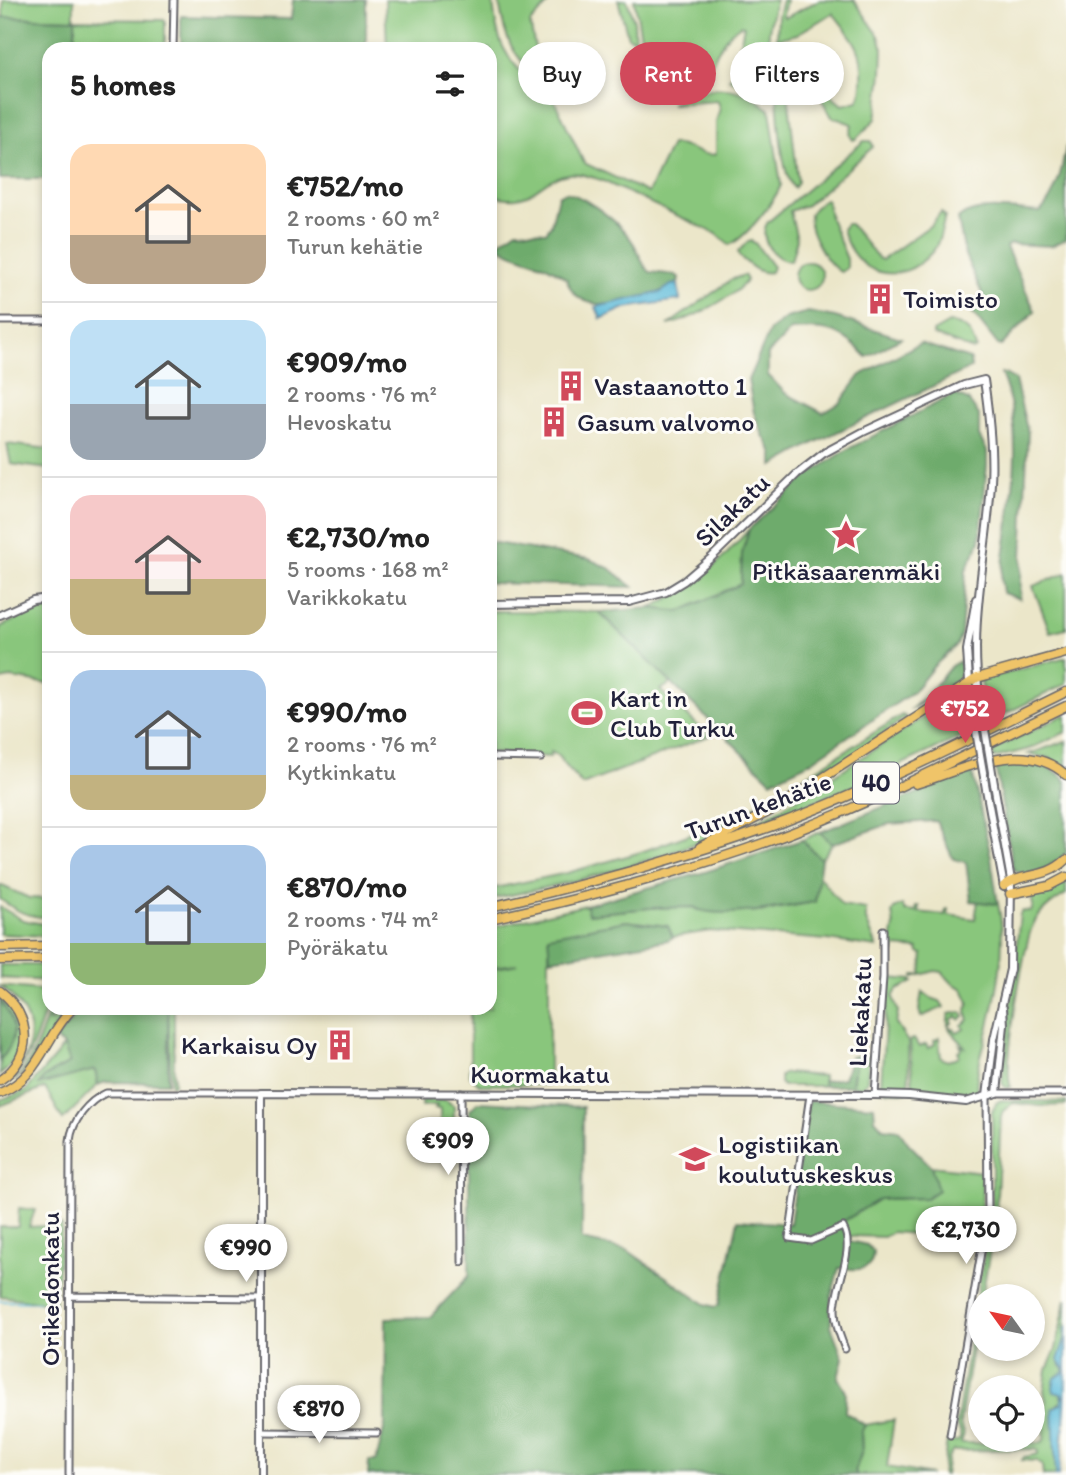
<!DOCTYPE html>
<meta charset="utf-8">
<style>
:root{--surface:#fff;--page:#f6f6f6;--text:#222;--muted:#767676;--line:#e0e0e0;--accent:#d1495b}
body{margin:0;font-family:Itim,sans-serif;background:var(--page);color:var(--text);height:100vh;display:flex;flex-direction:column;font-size:26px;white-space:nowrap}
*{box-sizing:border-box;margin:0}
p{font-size:23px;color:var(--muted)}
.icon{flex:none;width:38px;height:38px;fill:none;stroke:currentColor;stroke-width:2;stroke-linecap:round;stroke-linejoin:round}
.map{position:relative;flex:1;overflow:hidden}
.drawer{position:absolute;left:42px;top:42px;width:455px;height:973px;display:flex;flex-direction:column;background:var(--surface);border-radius:21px;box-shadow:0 4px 10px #0003}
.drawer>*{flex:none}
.banner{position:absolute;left:518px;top:42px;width:443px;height:63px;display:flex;gap:14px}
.needle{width:46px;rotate:303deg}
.buttons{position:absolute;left:968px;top:1284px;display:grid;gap:14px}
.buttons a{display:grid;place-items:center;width:77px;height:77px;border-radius:50%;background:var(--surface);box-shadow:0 4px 10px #0003;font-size:35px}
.price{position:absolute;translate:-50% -60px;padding:0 16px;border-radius:24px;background:#fff;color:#222;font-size:23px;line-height:46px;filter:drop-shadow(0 2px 4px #0008)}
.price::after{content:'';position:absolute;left:50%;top:42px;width:21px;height:16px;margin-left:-10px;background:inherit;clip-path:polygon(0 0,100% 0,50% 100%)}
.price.active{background:var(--accent);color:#fff}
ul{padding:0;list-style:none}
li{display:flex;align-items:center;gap:21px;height:175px;padding:0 28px}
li+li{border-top:2px solid var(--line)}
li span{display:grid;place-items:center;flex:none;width:196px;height:140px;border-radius:21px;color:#555}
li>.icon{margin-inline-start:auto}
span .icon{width:84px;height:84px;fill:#fffc;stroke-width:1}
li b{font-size:30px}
h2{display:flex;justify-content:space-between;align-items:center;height:84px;padding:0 28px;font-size:30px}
.chip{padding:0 24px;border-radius:32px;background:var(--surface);box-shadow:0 4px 10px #0003;font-size:24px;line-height:63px}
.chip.active{background:var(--accent);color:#fff}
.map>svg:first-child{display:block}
.green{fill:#89c67c;stroke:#56745c;stroke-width:2}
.forest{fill:#6eab6c;stroke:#486654;stroke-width:2}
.water{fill:#5abad9;stroke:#3e6e8a;stroke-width:2}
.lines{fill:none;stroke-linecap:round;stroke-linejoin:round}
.stream{stroke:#5abad9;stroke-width:2}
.minor-casing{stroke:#68676d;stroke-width:9}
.tertiary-casing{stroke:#68676d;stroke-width:10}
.trunk-casing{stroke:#68676d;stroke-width:11}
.minor{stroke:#fff;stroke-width:5}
.tertiary{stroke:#fff;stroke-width:6}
.trunk{stroke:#efc469;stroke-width:8}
.tertiary-bridge-casing{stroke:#68676d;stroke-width:10;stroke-linecap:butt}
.tertiary-bridge{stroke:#fff;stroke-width:6}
.labels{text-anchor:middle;stroke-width:6;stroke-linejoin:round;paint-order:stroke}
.shield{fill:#fdfcf7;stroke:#646373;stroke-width:2}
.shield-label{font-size:24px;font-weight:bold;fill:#22223b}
.poi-label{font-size:26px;fill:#22223b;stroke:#fdfcf7;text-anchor:start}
.street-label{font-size:26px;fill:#22223b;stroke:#fdfcf7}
</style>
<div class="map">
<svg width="1066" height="1475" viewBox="0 0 1066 1475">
<rect width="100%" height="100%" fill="#fdfcf7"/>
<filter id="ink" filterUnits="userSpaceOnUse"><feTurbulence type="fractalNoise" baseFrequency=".0143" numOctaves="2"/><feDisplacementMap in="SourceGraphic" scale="14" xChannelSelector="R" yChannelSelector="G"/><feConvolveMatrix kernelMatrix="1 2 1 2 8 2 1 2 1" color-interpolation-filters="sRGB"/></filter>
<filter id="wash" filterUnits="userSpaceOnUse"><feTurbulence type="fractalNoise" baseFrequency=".00686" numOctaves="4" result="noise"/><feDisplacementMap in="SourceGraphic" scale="28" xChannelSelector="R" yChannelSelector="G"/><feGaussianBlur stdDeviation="1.57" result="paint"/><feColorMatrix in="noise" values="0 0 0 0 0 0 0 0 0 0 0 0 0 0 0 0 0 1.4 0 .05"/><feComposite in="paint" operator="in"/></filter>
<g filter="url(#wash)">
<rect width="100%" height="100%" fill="#ebe6c9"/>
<path class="green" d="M3 0H74V19L3 17Z
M385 0H493C496 41 504 58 535 85L538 79C511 52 504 39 499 0H552L530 23 539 67 584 163 648 193 671 145C687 143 701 158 716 154V122L720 108 718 101 671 104C708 85 736 80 770 110L781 185C774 202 746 238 729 245L717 234 601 180C591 177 579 172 568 174 534 180 534 209 490 194V49H387Z
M618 0H627L634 21 635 39 628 37Z
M634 0H776C766 29 767 60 770 91L768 94 753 91 729 79 734 74C739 58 740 42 744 26L741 25C705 46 722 88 662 92 640 67 642 30 634 0Z
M782 0H786L783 15 785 18 819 0H854L879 36 883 49 882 74 876 119 856 139 853 140 850 135 852 124 832 117 811 82 802 77 792 80 788 92 798 183 794 188C779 175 774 72 778 50L783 47 792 46C803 59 831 100 843 105L858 101C862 93 862 87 862 79 864 47 851 37 833 13L797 34 777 39 778 14Z
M75 19 165 20V49H75Z
M864 141H871L873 147 807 205 790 211 797 239 791 261C773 261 757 237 768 222Z
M825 199 827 200 830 218 847 259V268L841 272C828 266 806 229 810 215 812 208 820 203 825 199Z
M941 212 945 216C942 228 940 243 932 252 900 289 854 276 842 229L846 224H850L879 259 882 260 931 225Z
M751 241 755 243 773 267 771 272C759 275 748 264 739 256L738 252 746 243Z
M794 276a14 14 0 1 1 28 0a14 14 0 1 1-28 0Z
M744 275 747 280C735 297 687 321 668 325L731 280Z
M949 323C965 323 972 333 976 348L973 350 933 335V332Z
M7 444 49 449V469L11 464Z
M749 529 742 554 741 584 679 612 651 608C693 586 719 566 749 529Z
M1066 573V628L1050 632 1033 586Z
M49 609V684L11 678 0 680V627L25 615Z
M490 611 599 612 672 683 660 690 709 736 582 785 557 755 551 752 550 757 490 753Z
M1066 657V684L988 722 981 680Z
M955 697 963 699 967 734 862 783 746 828 810 791Z
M1066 714V732L1029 749 994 758 992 750Z
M902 715 906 717C853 756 798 794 740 823 667 860 570 884 490 899V889L567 873 641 852 729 820 782 791Z
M1066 741V769L1049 758 1029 754Z
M820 832 832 844 821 859 802 840Z
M818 875 842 905 866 909V920L877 947 827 940 710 931 673 937 667 926 626 921 549 936V1085H480L470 1075V1008H490V969L518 964 491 967V927L586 905 589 914 650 908 694 907 698 910 760 912 815 902Z
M1066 882V894C1053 902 1038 912 1032 927 1023 949 1002 1071 1011 1087L1006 1088 1002 1083 1020 914 1023 911 1031 912 1033 905 1031 895 1053 890Z
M0 885 29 898 49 899V917C29 918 16 911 0 899Z
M978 901 998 904C1008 945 997 994 987 1034 982 1054 975 1072 977 1093 961 1104 932 1093 913 1092L910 1040 914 1039 919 1047 926 1044 928 1048 935 1044 934 1041 939 1038 941 1058 948 1061 960 1056 958 1051 962 1049 960 1045 965 1047C956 1034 944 1032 949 1014L961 1012 964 1016 960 1020 957 1016 951 1020 952 1023 948 1025 951 1029 954 1028 957 1033 964 1029 962 1025 969 1020 966 1012 969 1002 963 989 953 984 942 972 935 971 914 977V975H921L923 954 919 953 918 949 895 947V952L889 950 894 926 892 913 894 909 902 905 905 911 915 912 916 906H919L918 912 945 915 946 909H948V915L975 919Z
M0 907 23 920 49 925V936L0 934Z
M0 965H49V981L0 978Z
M891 978 912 980 913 982 897 990 893 997 898 1011 896 1024 908 1042 909 1087 906 1092 886 1091 881 1084 888 980Z
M0 986 49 991V1000C39 1028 33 1055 13 1078L12 1076C41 1045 33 1010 0 986Z
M922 991 931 998 940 1001 944 1007 921 1017 919 1010Z
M0 994C5 1000 11 1005 15 1011 29 1033 20 1060 0 1075L3 1003 0 1001Z
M50 1008H54L49 1021 56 1020 65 1008H68L31 1066 15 1081C34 1059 41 1035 50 1008Z
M168 1008H174V1085H171Z
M64 1046 70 1063 44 1077 40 1084 95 1070 98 1085 63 1120 45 1088 0 1106V1100L26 1091Z
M866 1055 869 1058 867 1082 862 1087 852 1086 856 1056Z
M785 1073 823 1076V1086H783L780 1083V1076Z
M422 1100H446L454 1106V1138H440V1109H435L437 1105 422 1106Z
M1001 1100 1066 1102V1105L1041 1106 1013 1103 1003 1111 1001 1117 996 1214 982 1297H980L960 1424 964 1434 961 1443H1040L1044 1440 1046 1401 1044 1391 1047 1370 1056 1349 1066 1299 1065 1339 1059 1363 1066 1372 1057 1376 1062 1401 1053 1408 1056 1475H1043L1042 1465 1037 1461 1022 1460 1024 1457 1038 1454V1451L1034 1449 953 1451 948 1458 945 1475H942L947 1441 955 1442 960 1439V1432L956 1426 992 1205V1112L996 1103Z
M931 1166 982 1172V1199L979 1221 930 1213 926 1235 892 1232 884 1237 850 1236 838 1225 879 1199 926 1198 937 1189Z
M19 1208 35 1210 29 1227 62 1225 55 1304 0 1296V1227H18Z
M894 1420 887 1467 931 1475H857L855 1471 862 1451 861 1432 865 1425Z"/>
<path class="forest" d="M293 0H366V49H181V16L291 19Z
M0 17 75 19V49H49V179H0Z
M1066 146V239L1052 246 1010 244 1006 247 1035 311 1001 346 998 345 969 308 968 304 983 296 965 255 958 219C974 202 1019 211 1040 212 1057 194 1062 170 1066 146Z
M565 192C587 197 622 224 634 244 641 256 639 261 650 272L676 275 679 278 678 284C669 285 666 290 658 293 630 303 577 318 567 279 559 273 550 267 541 264 527 258 514 256 502 248L500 242 517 230 546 232 551 225 558 196Z
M808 312 835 317 901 338 867 357C841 330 828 327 791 330L768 354V375L785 393 823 413 840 403 861 375 920 343 970 359 971 368 812 444 773 466V453L763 435 754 413 748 380 770 330 786 318Z
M1001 374H1005L1015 380 1028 433 1020 599 1003 593 1001 579C1009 513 1028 437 1001 374Z
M954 394 968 400 979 415V436L987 451V465L980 541 966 570 961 634 957 645 934 666 913 692 809 763 771 781 599 612 651 608 679 612 741 584 742 554 749 529 807 476 848 449Z
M490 542 589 559 611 569 633 587 490 583Z
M960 661 961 673 955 682 910 710 929 693 951 666Z
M1014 760C1033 762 1053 765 1066 781V853C1054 865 1030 882 1013 869L995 764Z
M972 771 991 857 998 904 971 901 966 862 953 859 936 821 889 824 832 844 820 832Z
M802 840 821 859 815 902C790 906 713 921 694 907L650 908 588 914 586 905 705 872Z
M626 921 668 926 673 937 668 940 550 959 548 936Z
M0 1001C17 1020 19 1041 0 1060Z
M81 1008H168V1083L106 1082 98 1085 95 1070 39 1085 44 1077 70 1063 64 1046 55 1040Z
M856 1056 852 1086H823V1081L844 1078 851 1057Z
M808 1101 874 1106 875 1119 883 1128 899 1130 909 1144 931 1166 938 1190 926 1198 879 1199 838 1225 850 1236 849 1241 867 1245 873 1251C873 1273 857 1270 839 1268L831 1297V1326L843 1358 838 1378 846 1392 845 1412 865 1425 861 1432 862 1451 855 1471 857 1475H368L369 1461H376L385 1425 386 1318 430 1317 469 1276V1111L478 1102 583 1107 582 1240 627 1250 705 1304 715 1307 719 1305 738 1220 790 1224Z"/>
<path class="water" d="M678 284 680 300 625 308 601 319 596 307 661 292 671 285Z
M1066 1326C1066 1376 1066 1426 1059 1475H1056L1053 1408 1062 1403V1394L1054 1392 1053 1387 1055 1378 1066 1371 1058 1360 1065 1339Z"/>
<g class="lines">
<path class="stream" d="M0 1301 38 1302"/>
</g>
</g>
<g filter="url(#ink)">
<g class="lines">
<g class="minor-casing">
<path id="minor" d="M173 49 174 0
M0 321H49
M490 757 541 758
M461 1093 462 1262
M997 1093H1066
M810 1095 789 1238 811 1241 843 1227C856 1249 835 1286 835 1310 835 1324 840 1336 845 1349
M875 1095 883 977V930
M69 1296 260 1298
M261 1432 377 1433
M950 1435 988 1211 987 1096
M69 1475 70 1141C72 1121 88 1101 106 1093H261"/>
</g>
<g class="tertiary-casing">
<path id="tertiary" d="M490 604 629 602 666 592 684 581 711 558 797 474 824 453 863 432 964 385 984 380C989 414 993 448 991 483 987 553 969 622 979 693
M0 615 33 600 49 598
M970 697 967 650 976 599
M986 789 1004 887
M987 1096 994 1039 1010 969 1011 880 994 784
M261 1475V1093L875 1095 909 1096 966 1102 997 1093 1004 1025 1003 1008"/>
</g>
<g class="trunk-casing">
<path id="trunk" d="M916 784C962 770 1024 737 1066 775
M700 847 778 807 977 678 1066 653
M1004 886C1022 872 1045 880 1066 860
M1010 894 1049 886 1066 877
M490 907C591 883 689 857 786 821 882 785 974 737 1066 692
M490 919C592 896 693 870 791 833 885 797 975 750 1066 706
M0 947 49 946
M0 960 49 959
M0 991C32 1015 34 1058 0 1080
M0 1093C41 1076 44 1037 73 1008"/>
</g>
<use href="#minor" class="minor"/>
<use href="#tertiary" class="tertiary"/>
<use href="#trunk" class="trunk"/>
<g class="tertiary-bridge-casing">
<path id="tertiary-bridge" d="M979 693 994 784
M970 697 986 789"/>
</g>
<use href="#tertiary-bridge" class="tertiary-bridge"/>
</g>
</g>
<defs>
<g id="building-bare" transform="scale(2.415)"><path d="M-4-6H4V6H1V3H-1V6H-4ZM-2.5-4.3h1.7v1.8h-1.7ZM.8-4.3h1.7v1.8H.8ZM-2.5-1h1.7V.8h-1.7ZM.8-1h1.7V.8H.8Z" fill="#d1495b" stroke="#fdfcf7" stroke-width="2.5" paint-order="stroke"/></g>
<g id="sight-bare" transform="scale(2.415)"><path d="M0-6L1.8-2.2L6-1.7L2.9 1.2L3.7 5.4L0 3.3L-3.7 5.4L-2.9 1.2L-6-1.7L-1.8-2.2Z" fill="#d1495b" stroke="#fdfcf7" stroke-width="2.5" paint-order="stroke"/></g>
<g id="stadium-bare" transform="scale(2.415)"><path d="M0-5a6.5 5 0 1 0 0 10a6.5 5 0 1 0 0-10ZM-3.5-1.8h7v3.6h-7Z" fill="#d1495b" stroke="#fdfcf7" stroke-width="2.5" paint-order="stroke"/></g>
<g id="school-bare" transform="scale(2.415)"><path d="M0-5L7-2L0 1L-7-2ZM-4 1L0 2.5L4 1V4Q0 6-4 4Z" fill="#d1495b" stroke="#fdfcf7" stroke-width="2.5" paint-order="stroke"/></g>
</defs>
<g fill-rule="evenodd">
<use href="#building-bare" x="880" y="299"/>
<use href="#building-bare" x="571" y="386"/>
<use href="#building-bare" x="554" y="422"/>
<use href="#sight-bare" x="846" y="535"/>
<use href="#stadium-bare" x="587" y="713"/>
<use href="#building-bare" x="340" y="1045"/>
<use href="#school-bare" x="695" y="1159"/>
</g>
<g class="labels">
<rect class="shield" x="853" y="762.5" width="46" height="41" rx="5"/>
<g class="shield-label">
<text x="876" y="791">40</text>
</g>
<g class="poi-label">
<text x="903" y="308">Toimisto</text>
<text x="594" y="395">Vastaanotto 1</text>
<text x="577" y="431">Gasum valvomo</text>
<text x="846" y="580" text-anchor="middle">Pitkäsaarenmäki</text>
<text x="610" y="707">Kart in<tspan x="610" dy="30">Club Turku</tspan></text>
<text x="317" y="1054" text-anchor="end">Karkaisu Oy</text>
<text x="718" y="1153">Logistiikan<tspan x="718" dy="30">koulutuskeskus</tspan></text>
</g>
<g class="street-label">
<text transform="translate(732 510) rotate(-44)" y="9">Silakatu</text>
<text transform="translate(758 806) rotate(-20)" y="9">Turun kehätie</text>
<text transform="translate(860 1012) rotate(-87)" y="9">Liekakatu</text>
<text x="540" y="1083">Kuormakatu</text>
<text transform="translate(50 1289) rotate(-90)" y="9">Orikedonkatu</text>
</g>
</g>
</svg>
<div class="buttons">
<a><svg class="needle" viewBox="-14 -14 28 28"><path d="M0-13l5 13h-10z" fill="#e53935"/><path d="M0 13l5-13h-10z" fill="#767676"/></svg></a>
<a><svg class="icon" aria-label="locate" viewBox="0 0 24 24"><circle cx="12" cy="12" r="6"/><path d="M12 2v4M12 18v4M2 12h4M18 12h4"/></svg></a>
</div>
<b class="price active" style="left:965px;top:745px">€752</b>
<b class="price" style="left:448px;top:1177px">€909</b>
<b class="price" style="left:966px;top:1266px">€2,730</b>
<b class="price" style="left:246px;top:1284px">€990</b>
<b class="price" style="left:319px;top:1445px">€870</b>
<div class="banner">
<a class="chip">Buy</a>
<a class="chip active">Rent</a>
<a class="chip">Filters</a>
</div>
<section class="drawer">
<h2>5 homes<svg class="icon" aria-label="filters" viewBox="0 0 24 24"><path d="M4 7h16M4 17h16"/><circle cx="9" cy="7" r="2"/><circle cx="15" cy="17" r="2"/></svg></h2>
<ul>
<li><span style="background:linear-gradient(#ffd9b3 65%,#b9a48a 0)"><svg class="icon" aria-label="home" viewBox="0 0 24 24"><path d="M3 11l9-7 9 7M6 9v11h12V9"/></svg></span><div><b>€752/mo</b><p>2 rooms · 60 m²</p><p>Turun kehätie</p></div></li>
<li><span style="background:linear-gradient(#bfe0f5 60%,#9aa5b1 0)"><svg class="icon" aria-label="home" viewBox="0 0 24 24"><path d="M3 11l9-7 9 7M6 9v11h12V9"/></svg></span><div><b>€909/mo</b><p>2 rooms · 76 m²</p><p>Hevoskatu</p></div></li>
<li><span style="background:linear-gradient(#f6c9c9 60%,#c2b280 0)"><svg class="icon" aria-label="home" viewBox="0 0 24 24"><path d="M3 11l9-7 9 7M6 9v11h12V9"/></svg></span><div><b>€2,730/mo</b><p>5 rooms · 168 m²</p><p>Varikkokatu</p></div></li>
<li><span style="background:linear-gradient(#a9c7e8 75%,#c2b280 0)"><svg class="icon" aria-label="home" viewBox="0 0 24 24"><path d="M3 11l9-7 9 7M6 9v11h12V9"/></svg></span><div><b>€990/mo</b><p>2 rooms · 76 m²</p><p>Kytkinkatu</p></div></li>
<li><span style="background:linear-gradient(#a9c7e8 70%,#8fb573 0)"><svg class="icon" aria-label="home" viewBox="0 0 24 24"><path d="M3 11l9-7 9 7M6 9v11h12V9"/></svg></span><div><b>€870/mo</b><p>2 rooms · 74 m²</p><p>Pyöräkatu</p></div></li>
</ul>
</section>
</div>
